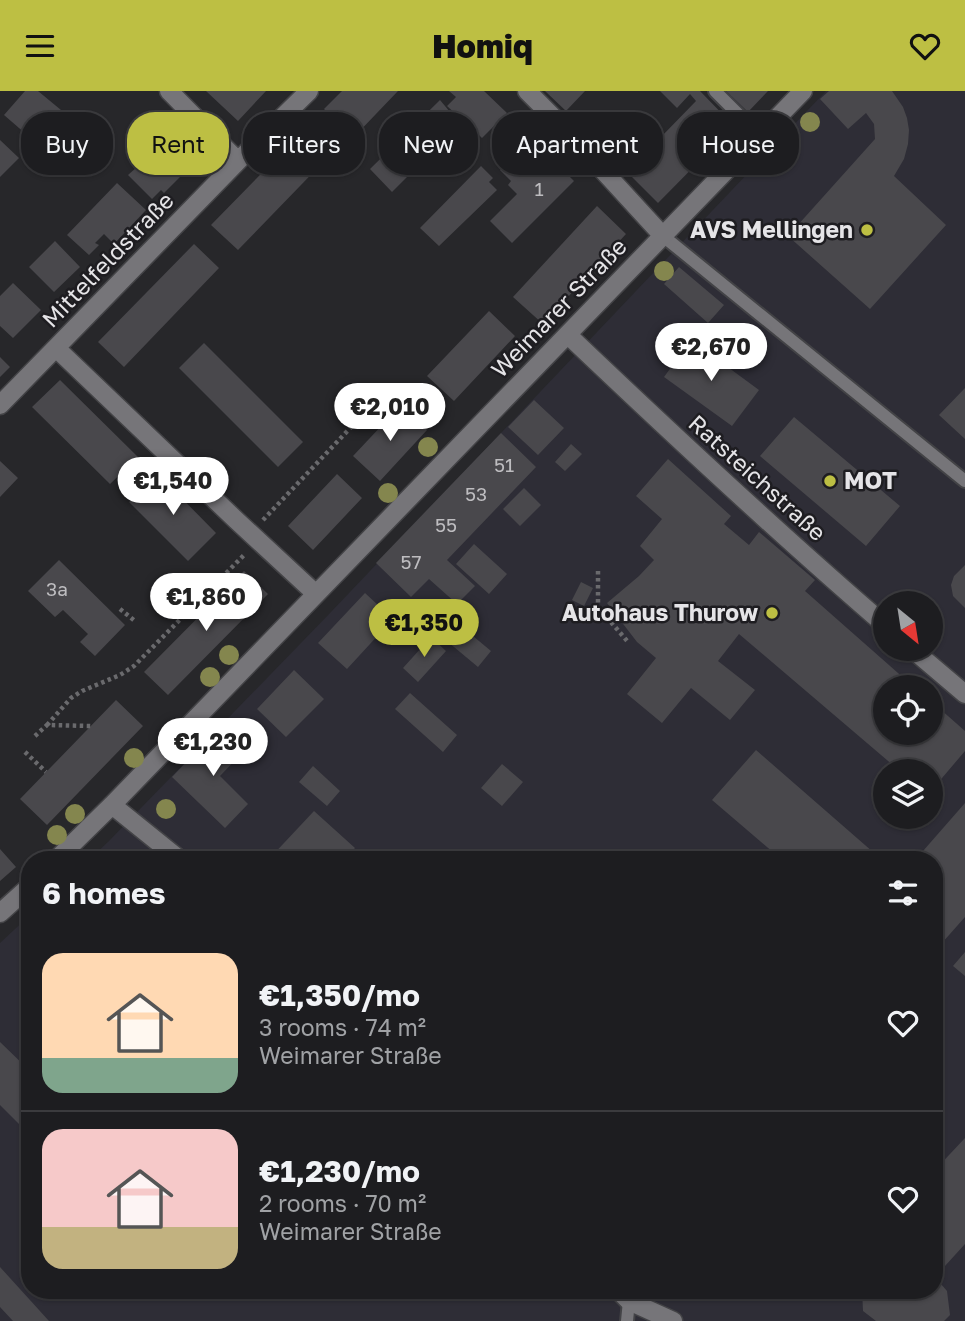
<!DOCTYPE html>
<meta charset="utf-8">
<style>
:root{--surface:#1d1d20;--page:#252629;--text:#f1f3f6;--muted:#a0a2a5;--line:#3b3b3e;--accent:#bdbf43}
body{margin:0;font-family:"Golos Text",sans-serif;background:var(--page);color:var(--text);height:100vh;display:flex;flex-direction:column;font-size:26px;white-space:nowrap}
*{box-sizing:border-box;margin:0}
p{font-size:23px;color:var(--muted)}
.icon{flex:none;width:38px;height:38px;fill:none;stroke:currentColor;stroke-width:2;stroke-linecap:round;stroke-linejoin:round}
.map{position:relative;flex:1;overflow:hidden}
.sheet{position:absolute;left:21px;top:760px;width:922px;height:448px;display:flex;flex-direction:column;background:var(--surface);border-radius:28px;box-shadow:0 2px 5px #0004,0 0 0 2px var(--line)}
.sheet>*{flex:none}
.top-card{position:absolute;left:21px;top:21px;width:924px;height:63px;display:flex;gap:14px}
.needle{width:46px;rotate:150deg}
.tools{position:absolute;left:873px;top:500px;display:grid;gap:14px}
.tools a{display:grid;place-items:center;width:70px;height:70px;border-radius:50%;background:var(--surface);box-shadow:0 2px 5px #0004,0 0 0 2px var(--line);font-size:35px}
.price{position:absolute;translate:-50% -60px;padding:0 16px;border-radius:24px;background:#fff;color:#222;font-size:23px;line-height:46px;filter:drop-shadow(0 2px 4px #0008)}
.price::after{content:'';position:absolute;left:50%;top:42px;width:21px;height:16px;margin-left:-10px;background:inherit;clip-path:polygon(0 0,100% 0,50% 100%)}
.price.on{background:var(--accent);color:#111}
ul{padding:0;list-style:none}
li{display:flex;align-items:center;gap:21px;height:175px;padding:0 21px}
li+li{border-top:2px solid var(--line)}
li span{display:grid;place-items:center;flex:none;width:196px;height:140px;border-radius:21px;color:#555}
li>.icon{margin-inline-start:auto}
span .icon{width:84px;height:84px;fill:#fffc;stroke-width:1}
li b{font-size:30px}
h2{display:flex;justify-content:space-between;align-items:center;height:84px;padding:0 21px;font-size:30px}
.chip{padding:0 24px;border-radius:28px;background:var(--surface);box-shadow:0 2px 5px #0004,0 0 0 2px var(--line);font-size:24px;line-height:63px}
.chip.on{background:var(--accent);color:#111}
header{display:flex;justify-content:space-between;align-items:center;height:91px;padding:0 21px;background:var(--accent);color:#111;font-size:32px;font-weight:800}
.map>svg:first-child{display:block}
.built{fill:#2e2d36;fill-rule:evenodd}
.building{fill:#49484c}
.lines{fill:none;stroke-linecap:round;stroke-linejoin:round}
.service-casing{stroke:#434346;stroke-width:16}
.minor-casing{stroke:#434346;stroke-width:21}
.path{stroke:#6a6a6d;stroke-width:4.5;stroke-dasharray:3.5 3.5;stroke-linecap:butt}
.service{stroke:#767579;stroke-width:12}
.minor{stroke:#767579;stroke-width:18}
.tree{fill:#84864e}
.poi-dot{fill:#bdbf43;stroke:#1e1d21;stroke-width:2.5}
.labels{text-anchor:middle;stroke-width:5;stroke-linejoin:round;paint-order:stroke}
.number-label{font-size:19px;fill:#bebdc0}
.poi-label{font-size:23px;font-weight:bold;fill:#e5e4e7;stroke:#1e1d21;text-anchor:end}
.street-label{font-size:23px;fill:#e5e4e7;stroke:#1e1d21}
</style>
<header><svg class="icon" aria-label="menu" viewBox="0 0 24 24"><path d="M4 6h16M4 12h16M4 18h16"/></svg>Homiq<svg class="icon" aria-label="heart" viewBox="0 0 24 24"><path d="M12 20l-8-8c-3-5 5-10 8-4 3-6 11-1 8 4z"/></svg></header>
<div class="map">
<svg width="965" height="1230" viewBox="0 0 965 1230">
<rect width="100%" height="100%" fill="#27272a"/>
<path class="built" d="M826 0H965V1230H0V852L30 824V1199H934V768H90L109 750 331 521ZM886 513H931V558H886ZM886 597H931V642H886ZM886 681H931V726H886Z"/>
<path class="building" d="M25 0H38L61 19 34 50 4 24Z
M206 0H266L238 30Z
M342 0H398L353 47 324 18Z
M449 0H484L507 22 482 47 469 34 463 40 456 33 461 28 447 15 456 6Z
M545 0H585L566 20Z
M660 0H700L734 35 658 112 627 81 696 10 690 3 677 17Z
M726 0H768L748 21Z
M829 0H892L903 16 907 27 909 39 908 53 904 68 894 85 946 134 870 218 788 145 875 48 874 33 866 22 848 38 820 8Z
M440 9 450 21 422 50 432 61 392 101 370 78Z
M306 37 332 62 238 159 211 134Z
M165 41 175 52 185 42 207 64 198 73 195 71 164 102 161 99 152 108 128 84 137 76 133 72Z
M531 47 574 90 512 152 490 130 517 103 508 94 511 90 500 79Z
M0 49 19 67 0 86Z
M481 75 493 87 489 91 497 99 439 155 420 137Z
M117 92 146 119 114 153 104 143 95 152 99 154 89 164 67 144Z
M597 115 626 143 543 233 513 206Z
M55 150 80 176 54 201 29 176Z
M194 153 219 177 124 276 98 251Z
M679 176 724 214 708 232 664 193Z
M13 192 41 219 13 247 0 235V205Z
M489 220 515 245 454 310 427 285Z
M691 249 759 299 732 335 664 286Z
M204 252 303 351 278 376 179 277Z
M0 266 10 276 0 286Z
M60 289 138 366 110 393 32 316Z
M965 297V348L939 324Z
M534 309 564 337 538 364 508 336Z
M401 314 427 339 380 390 353 365Z
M794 326 900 415 866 455 760 365Z
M501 342 536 376 447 469 475 495 457 513 429 488 411 506 376 472Z
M571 353 582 363 565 380 555 371Z
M668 368 731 425 724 433 749 454 759 441 815 489 805 500 915 597H886V642H931V610L965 640V660L931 700V681H901L739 543 718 570 755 599 730 629 691 597 662 632 627 603 656 567 637 551 607 512 639 485 654 469 640 455 662 428 636 405Z
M0 370 18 387 0 406Z
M158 383 216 442 188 470 129 411Z
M337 383 362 407 313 459 288 435Z
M524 397 541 414 520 435 503 418Z
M474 453 507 483 489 503 456 473Z
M59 469 125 534 95 565 80 551 88 543 63 519 55 526 28 500Z
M965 474V517L953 505 951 494 954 485Z
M244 480 268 503 168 604 144 581Z
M581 491 593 497 584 515 572 509Z
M365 502 393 528 347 578 318 552Z
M449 525 491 560 478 576 436 541Z
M431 546 446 560 418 591 403 577Z
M294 579 324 608 286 646 257 618Z
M410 602 457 644 443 661 395 618Z
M116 609 143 635 47 734 20 708Z
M220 636 244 660 220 685 248 713 225 737 172 686Z
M756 659 873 761 866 768H781L712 709Z
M502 673 523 691 502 715 481 697Z
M313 675 340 700 327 715 299 691Z
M965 712V826L934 861V768H916Z
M314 720 355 757 345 768H269Z
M0 758 16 776 0 790Z
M965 861V885L953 875Z
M0 951 30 980V1044L0 1014Z
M965 1047V1153L935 1186 947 1200 950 1224 944 1230H876L863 1220 862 1199H934V1080Z
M0 1176 49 1230H13L0 1216Z
M361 1199H383L375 1209Z"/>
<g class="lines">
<g class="service-casing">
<path id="service" d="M715 0 760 45
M663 145 965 390
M627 1230 629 1210"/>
</g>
<g class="minor-casing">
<path id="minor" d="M169 0 238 70
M527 0 564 37 663 145
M568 244C672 343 777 441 886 535
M56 257 235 428 316 503
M0 314 238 70 309 0
M912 558 965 603
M112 714 179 768
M57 768 112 714 803 0
M0 822 30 795
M618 1199 629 1210 673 1230"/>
</g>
<path class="path" d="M263 429 373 313
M598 480V516L628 551
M120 518 135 530
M47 634 71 607 82 600 120 584 134 575 245 463
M35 645 47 634 91 635
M25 661 46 681"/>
<use href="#service" class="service"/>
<use href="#minor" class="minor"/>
</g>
<g class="tree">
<circle cx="810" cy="31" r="10"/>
<circle cx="781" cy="59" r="10"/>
<circle cx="765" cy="72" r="10"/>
<circle cx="664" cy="180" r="10"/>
<circle cx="428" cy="356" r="10"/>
<circle cx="388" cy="402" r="10"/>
<circle cx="229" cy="564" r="10"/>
<circle cx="210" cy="586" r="10"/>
<circle cx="134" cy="667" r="10"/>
<circle cx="166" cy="718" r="10"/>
<circle cx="75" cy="723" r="10"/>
<circle cx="57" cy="744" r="10"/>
</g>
<g class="poi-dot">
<circle cx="867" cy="139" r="7"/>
<circle cx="830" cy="390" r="7"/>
<circle cx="772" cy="522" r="7"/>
</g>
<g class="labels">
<g class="number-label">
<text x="539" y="105">1</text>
<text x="504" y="381">51</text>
<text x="476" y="410">53</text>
<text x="446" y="441">55</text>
<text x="411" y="478">57</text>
<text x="57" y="505">3a</text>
</g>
<g class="poi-label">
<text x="853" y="147">AVS Mellingen</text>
<text x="844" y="398" text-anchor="start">MOT</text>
<text x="758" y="530">Autohaus Thurow</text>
</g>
<g class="street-label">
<text transform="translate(108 169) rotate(-46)" y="8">Mittelfeldstraße</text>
<text transform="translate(559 217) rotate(-46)" y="8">Weimarer Straße</text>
<text transform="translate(757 387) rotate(42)" y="8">Ratsteichstraße</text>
</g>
</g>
</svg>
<div class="tools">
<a><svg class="needle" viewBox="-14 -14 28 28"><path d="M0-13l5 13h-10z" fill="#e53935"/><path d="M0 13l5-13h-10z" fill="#a0a2a5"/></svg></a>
<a><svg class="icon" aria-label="locate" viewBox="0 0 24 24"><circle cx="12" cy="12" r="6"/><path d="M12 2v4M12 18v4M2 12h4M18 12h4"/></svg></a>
<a><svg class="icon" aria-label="layers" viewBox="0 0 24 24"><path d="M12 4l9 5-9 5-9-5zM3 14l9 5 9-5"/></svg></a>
</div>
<b class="price" style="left:711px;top:292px">€2,670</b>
<b class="price" style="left:390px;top:352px">€2,010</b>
<b class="price" style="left:173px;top:426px">€1,540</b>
<b class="price" style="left:206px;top:542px">€1,860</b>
<b class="price on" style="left:424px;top:568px">€1,350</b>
<b class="price" style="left:213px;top:687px">€1,230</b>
<div class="top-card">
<a class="chip">Buy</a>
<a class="chip on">Rent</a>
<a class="chip">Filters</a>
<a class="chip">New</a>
<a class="chip">Apartment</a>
<a class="chip">House</a>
</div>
<section class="sheet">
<h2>6 homes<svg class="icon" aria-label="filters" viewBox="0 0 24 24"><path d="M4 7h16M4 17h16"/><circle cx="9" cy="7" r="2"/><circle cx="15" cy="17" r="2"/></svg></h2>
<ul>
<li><span style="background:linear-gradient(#ffd9b3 75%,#7fa58c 0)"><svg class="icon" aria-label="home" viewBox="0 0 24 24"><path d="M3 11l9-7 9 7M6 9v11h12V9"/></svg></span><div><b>€1,350/mo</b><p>3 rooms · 74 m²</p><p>Weimarer Straße</p></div><svg class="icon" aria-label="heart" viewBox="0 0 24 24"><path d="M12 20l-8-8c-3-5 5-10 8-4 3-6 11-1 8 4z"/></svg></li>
<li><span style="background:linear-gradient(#f6c9c9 70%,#c2b280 0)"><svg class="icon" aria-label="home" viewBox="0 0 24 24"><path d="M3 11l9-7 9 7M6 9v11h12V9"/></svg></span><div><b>€1,230/mo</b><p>2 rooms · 70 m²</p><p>Weimarer Straße</p></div><svg class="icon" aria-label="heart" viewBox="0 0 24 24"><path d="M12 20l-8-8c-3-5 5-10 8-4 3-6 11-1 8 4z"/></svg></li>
</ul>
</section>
</div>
